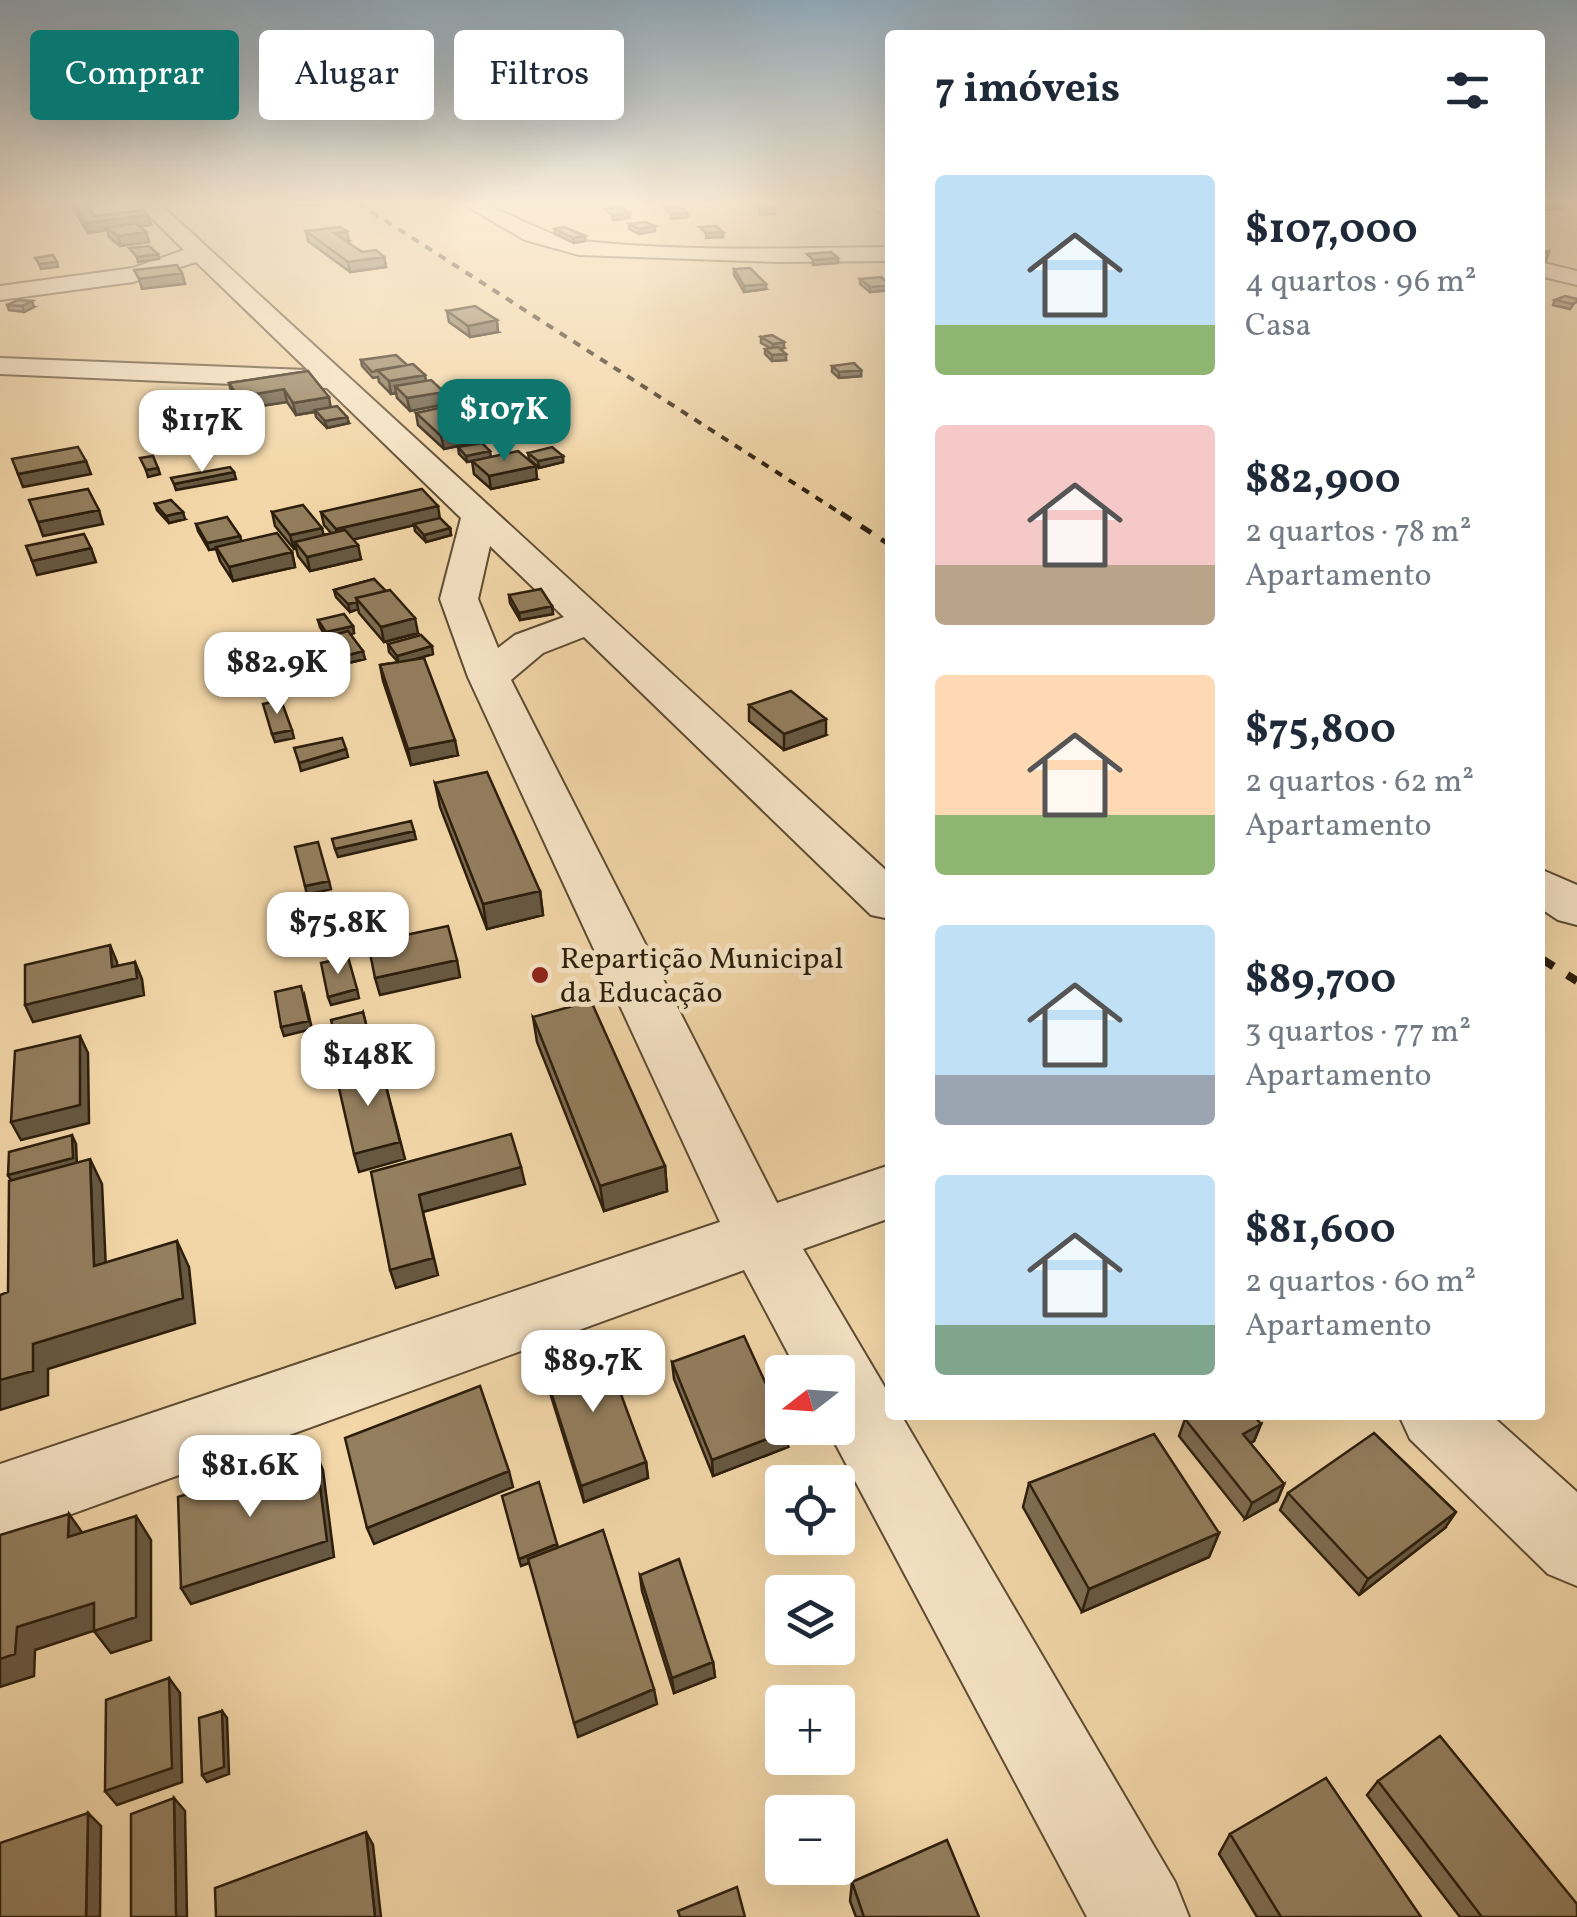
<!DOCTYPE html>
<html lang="pt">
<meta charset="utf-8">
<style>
:root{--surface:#fff;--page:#f6f6f7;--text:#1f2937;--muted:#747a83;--accent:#0f766e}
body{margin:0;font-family:Vollkorn,serif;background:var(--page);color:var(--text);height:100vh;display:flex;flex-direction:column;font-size:38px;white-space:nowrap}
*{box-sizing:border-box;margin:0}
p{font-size:32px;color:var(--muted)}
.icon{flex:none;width:55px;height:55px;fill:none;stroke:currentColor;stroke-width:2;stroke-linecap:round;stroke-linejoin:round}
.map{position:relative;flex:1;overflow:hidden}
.panel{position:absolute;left:885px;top:30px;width:660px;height:1390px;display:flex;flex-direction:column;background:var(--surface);border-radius:10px;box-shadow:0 10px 40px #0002}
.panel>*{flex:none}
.guide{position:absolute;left:30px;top:30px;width:705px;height:90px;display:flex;gap:20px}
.needle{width:65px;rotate:253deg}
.tools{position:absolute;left:765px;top:1355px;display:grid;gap:20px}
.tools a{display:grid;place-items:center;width:90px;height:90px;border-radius:10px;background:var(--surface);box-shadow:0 10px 40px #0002;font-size:50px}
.price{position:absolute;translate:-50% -85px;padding:0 22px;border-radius:20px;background:#fff;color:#222;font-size:32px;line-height:65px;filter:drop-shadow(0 2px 5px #0008)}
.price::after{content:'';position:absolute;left:50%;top:60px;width:30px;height:22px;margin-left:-15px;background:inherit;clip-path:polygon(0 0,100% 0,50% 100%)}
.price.selected{background:var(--accent);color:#fff}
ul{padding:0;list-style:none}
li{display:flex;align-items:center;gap:30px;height:250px;padding:0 50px}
li span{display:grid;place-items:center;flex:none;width:280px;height:200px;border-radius:10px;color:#555}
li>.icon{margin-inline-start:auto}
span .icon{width:120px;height:120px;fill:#fffc;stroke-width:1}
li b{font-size:42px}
h2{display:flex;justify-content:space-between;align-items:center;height:120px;padding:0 50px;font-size:42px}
.chip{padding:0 35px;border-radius:10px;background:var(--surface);box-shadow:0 10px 40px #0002;font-size:35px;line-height:90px}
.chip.selected{background:var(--accent);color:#fff}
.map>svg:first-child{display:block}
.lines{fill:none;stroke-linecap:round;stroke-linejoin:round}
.minor-casing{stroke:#5e4c33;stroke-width:4}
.minor{fill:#f7e5c7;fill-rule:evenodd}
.rail-far2{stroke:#2c1e0c;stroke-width:4;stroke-dasharray:8 8;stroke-linecap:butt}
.rail-far1{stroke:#2c1e0c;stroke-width:5;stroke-dasharray:12 12;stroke-linecap:butt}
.rail{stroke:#2c1e0c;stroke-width:8;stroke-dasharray:16 16;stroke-linecap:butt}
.wall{fill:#7e6c51;stroke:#2c1e0c;stroke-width:2.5}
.shaded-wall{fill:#675842;stroke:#2c1e0c;stroke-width:2.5}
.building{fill:#937e5e;stroke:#2c1e0c;stroke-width:2.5}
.poi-dot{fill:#8f2418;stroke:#f7e5c7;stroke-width:4}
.labels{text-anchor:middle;stroke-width:10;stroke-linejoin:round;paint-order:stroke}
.poi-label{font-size:30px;fill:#2c1e0c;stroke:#f7e5c7;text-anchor:start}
</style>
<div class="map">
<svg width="1577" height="1917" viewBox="0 0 1577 1917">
<rect width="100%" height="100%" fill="#f3d7a9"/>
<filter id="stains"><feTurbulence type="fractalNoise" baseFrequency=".002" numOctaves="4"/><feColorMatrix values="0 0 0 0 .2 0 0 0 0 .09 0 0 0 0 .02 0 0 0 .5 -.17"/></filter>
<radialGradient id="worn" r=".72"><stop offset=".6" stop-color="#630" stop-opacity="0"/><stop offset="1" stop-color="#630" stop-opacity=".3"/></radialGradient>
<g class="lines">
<g class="minor-casing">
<path id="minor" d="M137 203H159L890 874V919L871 915 584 637 543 653 511 680 777 1203 890 1165V1218L803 1249 890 1396V1415H901L1175 1882 1189 1917H1087L827 1428H838V1372H798L744 1270 0 1540V1464L720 1222 468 677 440 599 461 518 327 388 0 374V358L308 370 196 262 133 282 0 300V286L133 268 184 250ZM490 546 564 617 515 635 498 648 478 599Z
M461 203C505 203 538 237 583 241 684 252 789 248 890 247V261L779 262 579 255 525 240Z
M866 203H890V218Z
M1540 262 1577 271V285L1540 276Z
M1540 869 1577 885V925L1558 920 1540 908Z
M1399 1415H1491L1577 1492V1586L1548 1574 1410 1439Z"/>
</g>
<use href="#minor" class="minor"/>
<path class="rail-far2" d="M358 203 845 516"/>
<path class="rail-far1" d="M841 513 890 545"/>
<path class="rail" d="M1540 958 1577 981"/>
</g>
<path class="wall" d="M72 203 95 216 148 215 151 225 139 226 146 232 149 242 120 246 109 237 107 230 88 233 74 210Z
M283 203H318L319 206 285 204Z
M629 224 655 231 639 234 629 229Z
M555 229 585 236V241L574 243 555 234Z
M306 231 349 241 346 242 362 252 384 257 386 267 350 272 308 241Z
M734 269 766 289 744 292 734 275Z
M860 279 890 284V290L870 292 860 284Z
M1577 299 1570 309 1553 305 1555 300Z
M7 305 34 307 24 312 9 310Z
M447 311 498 332 470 337 449 322Z
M761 337 784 348 780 349 786 360 772 361 765 354V349L770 348 761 343Z
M361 360 426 381 444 392 446 404 410 411 397 398 396 393 391 394 379 382 378 377 373 378 362 366Z
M832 366 861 370V376L839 378 832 372Z
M308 371 331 407 349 423 327 428 316 417 315 412 296 415 287 402 241 409 232 395 229 383Z
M416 413 474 429 476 442 444 449 418 425Z
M495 414 525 419V426L506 430 495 421Z
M458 447 491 457 537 479 491 489 474 474 472 461 467 462 459 454Z
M528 453 563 456V462L539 468 529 459Z
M155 504 185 519 169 523 157 510Z
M272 512 324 535 331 533 324 525 321 512 440 519 450 528 451 535 426 542 415 531 414 525 353 539 361 559 310 571 298 556 296 548 294 549 275 526Z
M196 524 240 536 241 541 292 552 295 567 233 581 220 561 216 549 209 550 198 531Z
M374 579 418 633 384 642 359 613 358 609 350 612 336 597 334 590Z
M509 595 552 606 553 614 520 620 510 603Z
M318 620 353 626 354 633 350 634 365 659 340 665 325 645 323 638 326 637 320 627Z
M388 644 433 654 414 659 458 755 411 765 383 681 380 665 398 662 389 652Z
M749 705 826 735 784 750 749 721Z
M435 783 540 891 543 915 487 929 440 807Z
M533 1017 665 1166 667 1191 604 1211 537 1042Z
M672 1362 788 1447 713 1476 674 1379Z
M542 1364 646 1462 648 1478 584 1502 546 1380Z
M1185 1419 1261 1424 1254 1441 1250 1443 1284 1484 1277 1501 1245 1519 1179 1436Z
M1029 1483 1219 1533 1209 1557 1082 1612 1023 1507Z
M1288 1493 1445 1528 1359 1595 1280 1510Z
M640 1575 713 1662 715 1677 674 1693 642 1591Z
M1378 1781 1577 1917H1460L1367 1795Z
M1230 1834 1421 1917H1257L1219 1854Z
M852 1882 979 1917H856L850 1901Z"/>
<path class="shaded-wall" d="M1565 204 1564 209 1546 210 1548 205Z
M775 209V214L760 215V210Z
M630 213V218L613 220 612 215Z
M687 213 688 217 671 219V214Z
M148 215 151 225 110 230 106 228 107 230 88 233 86 223Z
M655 226V231L639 234V229Z
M347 231 349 241 336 243 334 233Z
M146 232 149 242 120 246 118 236Z
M723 232V237L706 238V233Z
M585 236V241L574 243 573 238Z
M1549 251 1546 261 1540 263V253Z
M158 254 159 259 138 262 137 257Z
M384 257 386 267 350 272 348 262Z
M838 258V263L813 265V260Z
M57 262 58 267 41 269 39 264Z
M182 273 185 284 142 289 139 279Z
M766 284V289L744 292V286Z
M890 285V290L870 292V287Z
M32 301 34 307 24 312 22 306Z
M497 320 498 332 470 337 468 326Z
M784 342V348L773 350V344Z
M786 354V360L772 361V355Z
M861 370V376L839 378V372Z
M425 375 427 387 395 386 396 393 391 394 389 381Z
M284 389 287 402 241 409 238 397Z
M444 392 446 404 410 411 407 398Z
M329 397 331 409 296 415 293 403Z
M347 417 349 423 327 428 325 421Z
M525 419V426L506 430V423Z
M474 429 476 442 444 449 441 436Z
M490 451 491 458 467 462 466 456Z
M563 456V462L539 468 538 461Z
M86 461 91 474 23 487 18 474Z
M536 466 537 479 491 489 489 476Z
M158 468 160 474 148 477 146 470Z
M234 472 236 479 176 490 174 484Z
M438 506 440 519 339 543 336 529Z
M99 510 103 524 43 536 38 522Z
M183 512 185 519 169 523 166 516Z
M322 528 325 541 295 542 296 548 294 549 290 535Z
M450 528 451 535 426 542 424 535Z
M240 536 242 543 209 550 207 543Z
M358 545 361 559 310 571 307 557Z
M91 548 96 562 37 575 32 561Z
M292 552 295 567 233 581 229 567Z
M357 602 358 609 350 612 348 604Z
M552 606 553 614 520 620 519 613Z
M415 618 418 633 384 642 381 627Z
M353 626 354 633 328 640 326 632Z
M432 646 433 654 399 664 397 656Z
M363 651 365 659 340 665 338 658Z
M245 678 247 685 222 692 219 684Z
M826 719V735L784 750V734Z
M292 730 294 738 275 742 272 734Z
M455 740 458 755 411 765 408 749Z
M346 749 348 757 301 771 299 763Z
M414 831 416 839 338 857 335 849Z
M329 881 331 889 307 895 305 886Z
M540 891 543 915 487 929 483 904Z
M350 931 352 939 318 948 316 939Z
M110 945 117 962 119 982 135 962 142 979 144 995 33 1022 25 1005 112 967Z
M457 960 460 977 380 995 375 978Z
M357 989 359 998 331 1005 328 997Z
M304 994 312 1029 284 1036 281 1027Z
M363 1012 373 1053 342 1061 339 1053Z
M80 1036 88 1053 89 1123 21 1140 11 1122Z
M380 1063 405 1159 359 1172 354 1154Z
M72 1135 76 1144 77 1166 13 1184 8 1175Z
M90 1159 102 1184 107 1291 94 1266Z
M665 1166 667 1191 604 1211 600 1186Z
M521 1167 525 1184 423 1212 438 1275 396 1288 390 1270 419 1195Z
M177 1241 189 1267 195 1323 48 1369V1395L0 1410V1380L33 1344Z
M1261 1424 1254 1441 1236 1451 1243 1434Z
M788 1431V1447L713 1476 712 1460Z
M316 1454 323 1470 334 1557 191 1604 181 1588Z
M646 1462 648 1478 584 1502 581 1486Z
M509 1471 513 1487 374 1544 367 1528Z
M1284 1484 1277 1501 1245 1519 1252 1503Z
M1456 1512 1445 1528 1359 1595 1368 1579Z
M69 1514 86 1538 68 1537Z
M136 1516 151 1540V1640L111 1653 94 1631 99 1629 35 1650 34 1676 0 1687V1659L17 1627Z
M1219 1533 1209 1557 1082 1612 1089 1589Z
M557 1544 559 1552 521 1566 519 1559Z
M713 1662 715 1677 674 1693 672 1678Z
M169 1678 180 1693 182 1782 117 1805 105 1791Z
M654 1689 657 1704 578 1737 574 1723Z
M222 1711 227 1718 229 1774 207 1782 202 1775Z
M174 1798 185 1811 187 1917H176Z
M88 1813 101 1826 100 1917H86Z
M366 1832 373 1845 381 1917H375Z"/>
<path class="building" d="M73 203H86L95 216 144 210 148 215 86 223Z
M767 203 775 209 760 210 752 204Z
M680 206 687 213 671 214 664 208Z
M622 208 630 213 612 215 605 209Z
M645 222 655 226 639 229 629 224Z
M135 223 146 232 118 236 106 228Z
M716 226 723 232 706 233 699 227Z
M340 227 347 231 334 233 362 252 376 250 384 257 348 262 306 231Z
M564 227 585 236 573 238 555 229Z
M149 246 158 254 137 257 129 248Z
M831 252 838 258 813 260 807 254Z
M53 255 57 262 39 264 35 258Z
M177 265 182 273 139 279 134 270Z
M750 268 766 284 744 286 734 269Z
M881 277 890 285 870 287 860 279Z
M1565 296 1577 299V302L1572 304 1555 300Z
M18 300 32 301 22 306 7 305Z
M475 306 497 320 468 326 447 311Z
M772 335 784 342 773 344 761 337Z
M778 347 786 354 772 355 765 349Z
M396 355 407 365 372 372 361 360Z
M854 363 861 370 839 372 832 366Z
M413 364 425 375 389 381 377 370Z
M308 371 329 397 293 403 284 389 238 397 229 383Z
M431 380 444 392 407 398 395 386Z
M337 406 347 417 325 421 315 410Z
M448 406 474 429 441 436 416 413Z
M513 411 525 419 506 423 495 414Z
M482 443 490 451 466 456 458 447Z
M78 447 86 461 18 474 12 459Z
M552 447 563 456 538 461 528 453Z
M518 451 536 466 489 476 472 461Z
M153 456 158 468 146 470 140 458Z
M230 467 234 472 174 484 171 478Z
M88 489 99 510 38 522 29 500Z
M422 489 438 506 336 529 321 512Z
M171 500 183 512 166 516 155 504Z
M303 505 322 528 290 535 272 512Z
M227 517 240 536 207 543 196 524Z
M440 518 450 528 424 535 414 524Z
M345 530 358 545 307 557 295 542Z
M277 533 292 552 229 567 216 547Z
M84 534 91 548 32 561 26 546Z
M374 579 386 591 356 598 357 602 348 604 334 590Z
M541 589 552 606 519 613 509 595Z
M390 590 415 618 381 627 356 598Z
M344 614 353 626 326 632 318 620Z
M348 631 363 651 338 658 323 638Z
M421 635 432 646 397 656 388 644Z
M424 658 455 740 408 749 380 665Z
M237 663 245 678 219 684 211 669Z
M791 691 826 719 784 734 749 705Z
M281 700 292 730 272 734 263 704Z
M342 738 346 749 299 763 294 748Z
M487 772 540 891 483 904 435 783Z
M411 821 414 831 335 849 332 839Z
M318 842 329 881 305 886 295 847Z
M344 909 350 931 316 939 311 917Z
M448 926 457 960 375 978 368 943Z
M110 945 112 967 135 962 137 978 25 1005V965Z
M348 957 357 989 328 997 321 963Z
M301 986 309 1021 281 1027 275 992Z
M591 1001 665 1166 600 1186 533 1017Z
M363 1012 371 1044 339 1053 331 1020Z
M80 1036V1105L11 1122 15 1051Z
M380 1063 400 1142 354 1154 336 1075Z
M511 1134 521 1167 419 1195 433 1258 390 1270 371 1172Z
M72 1135 73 1158 8 1175 9 1152Z
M90 1159 94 1266 177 1241 183 1298 33 1344V1371L0 1380V1295L8 1292 9 1181Z
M744 1336 782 1419V1428H787L788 1431 712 1460 672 1362Z
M602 1343 646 1462 581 1486 542 1364Z
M480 1386 509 1471 367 1528 345 1438Z
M1194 1415H1253L1261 1424 1243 1434 1284 1484 1252 1503 1185 1419Z
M1374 1433 1456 1512 1368 1579 1288 1493Z
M1154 1434 1219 1533 1089 1589 1029 1483Z
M316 1454 327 1541 181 1588 178 1497Z
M539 1482 557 1544 519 1559 502 1496Z
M69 1514 68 1537 136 1516V1617L94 1631V1603L17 1627 15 1654 0 1659V1535Z
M603 1530 654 1689 574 1723 528 1559Z
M679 1559 713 1662 672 1678 640 1575Z
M169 1678 172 1768 105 1791 106 1700Z
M222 1711 224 1767 202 1775 199 1718Z
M1440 1736 1577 1904V1917H1482L1378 1781Z
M1326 1778 1421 1917H1281L1230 1834Z
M174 1798 176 1917H131V1814Z
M88 1813 86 1917H0V1843Z
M366 1832 375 1917H216L215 1888Z
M947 1840 979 1917H864L852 1882Z
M737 1887 745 1917H680L678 1911Z"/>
<linearGradient id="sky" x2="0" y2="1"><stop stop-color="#91a9ba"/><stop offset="0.43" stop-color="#faedd8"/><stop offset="1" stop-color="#faedd8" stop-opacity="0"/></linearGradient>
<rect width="1577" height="472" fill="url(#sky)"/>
<circle class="poi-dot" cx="540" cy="975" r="10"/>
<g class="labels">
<g class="poi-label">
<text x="560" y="968">Repartição Municipal<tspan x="560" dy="34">da Educação</tspan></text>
</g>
</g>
<rect width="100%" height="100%" filter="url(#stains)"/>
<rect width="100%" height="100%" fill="url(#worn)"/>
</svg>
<div class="tools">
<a><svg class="needle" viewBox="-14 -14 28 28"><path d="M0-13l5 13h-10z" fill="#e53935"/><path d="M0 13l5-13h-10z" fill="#747a83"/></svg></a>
<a><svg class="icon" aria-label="locate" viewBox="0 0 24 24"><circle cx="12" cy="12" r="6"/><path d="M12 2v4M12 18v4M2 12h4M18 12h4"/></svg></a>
<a><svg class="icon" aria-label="layers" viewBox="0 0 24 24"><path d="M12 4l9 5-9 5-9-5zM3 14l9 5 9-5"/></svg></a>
<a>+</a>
<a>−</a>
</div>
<b class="price selected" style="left:504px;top:464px">$107K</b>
<b class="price" style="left:202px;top:475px">$117K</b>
<b class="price" style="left:277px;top:717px">$82.9K</b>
<b class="price" style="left:338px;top:977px">$75.8K</b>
<b class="price" style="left:368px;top:1109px">$148K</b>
<b class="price" style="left:593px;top:1415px">$89.7K</b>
<b class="price" style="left:250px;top:1520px">$81.6K</b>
<div class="guide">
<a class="chip selected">Comprar</a>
<a class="chip">Alugar</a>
<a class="chip">Filtros</a>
</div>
<section class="panel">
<h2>7 imóveis<svg class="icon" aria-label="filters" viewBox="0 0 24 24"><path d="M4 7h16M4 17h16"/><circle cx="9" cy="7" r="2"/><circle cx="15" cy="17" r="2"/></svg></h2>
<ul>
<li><span style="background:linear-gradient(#bfe0f5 75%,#8fb573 0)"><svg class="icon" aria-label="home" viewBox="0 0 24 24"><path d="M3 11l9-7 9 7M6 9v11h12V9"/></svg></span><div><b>$107,000</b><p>4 quartos · 96 m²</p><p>Casa</p></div></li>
<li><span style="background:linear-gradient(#f6c9c9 70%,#b9a48a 0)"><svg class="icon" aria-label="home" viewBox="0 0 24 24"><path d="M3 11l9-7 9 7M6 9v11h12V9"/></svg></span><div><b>$82,900</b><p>2 quartos · 78 m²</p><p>Apartamento</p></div></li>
<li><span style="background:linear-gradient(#ffd9b3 70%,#8fb573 0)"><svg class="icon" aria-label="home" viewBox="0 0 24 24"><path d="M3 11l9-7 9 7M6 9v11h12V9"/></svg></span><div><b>$75,800</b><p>2 quartos · 62 m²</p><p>Apartamento</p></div></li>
<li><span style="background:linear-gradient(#bfe0f5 75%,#9aa5b1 0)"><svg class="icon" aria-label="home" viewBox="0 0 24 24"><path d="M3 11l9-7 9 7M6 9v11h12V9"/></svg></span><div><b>$89,700</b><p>3 quartos · 77 m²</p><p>Apartamento</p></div></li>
<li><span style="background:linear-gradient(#bfe0f5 75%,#7fa58c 0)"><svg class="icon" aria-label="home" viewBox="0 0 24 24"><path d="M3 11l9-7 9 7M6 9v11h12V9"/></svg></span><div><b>$81,600</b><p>2 quartos · 60 m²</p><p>Apartamento</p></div></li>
</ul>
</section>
</div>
